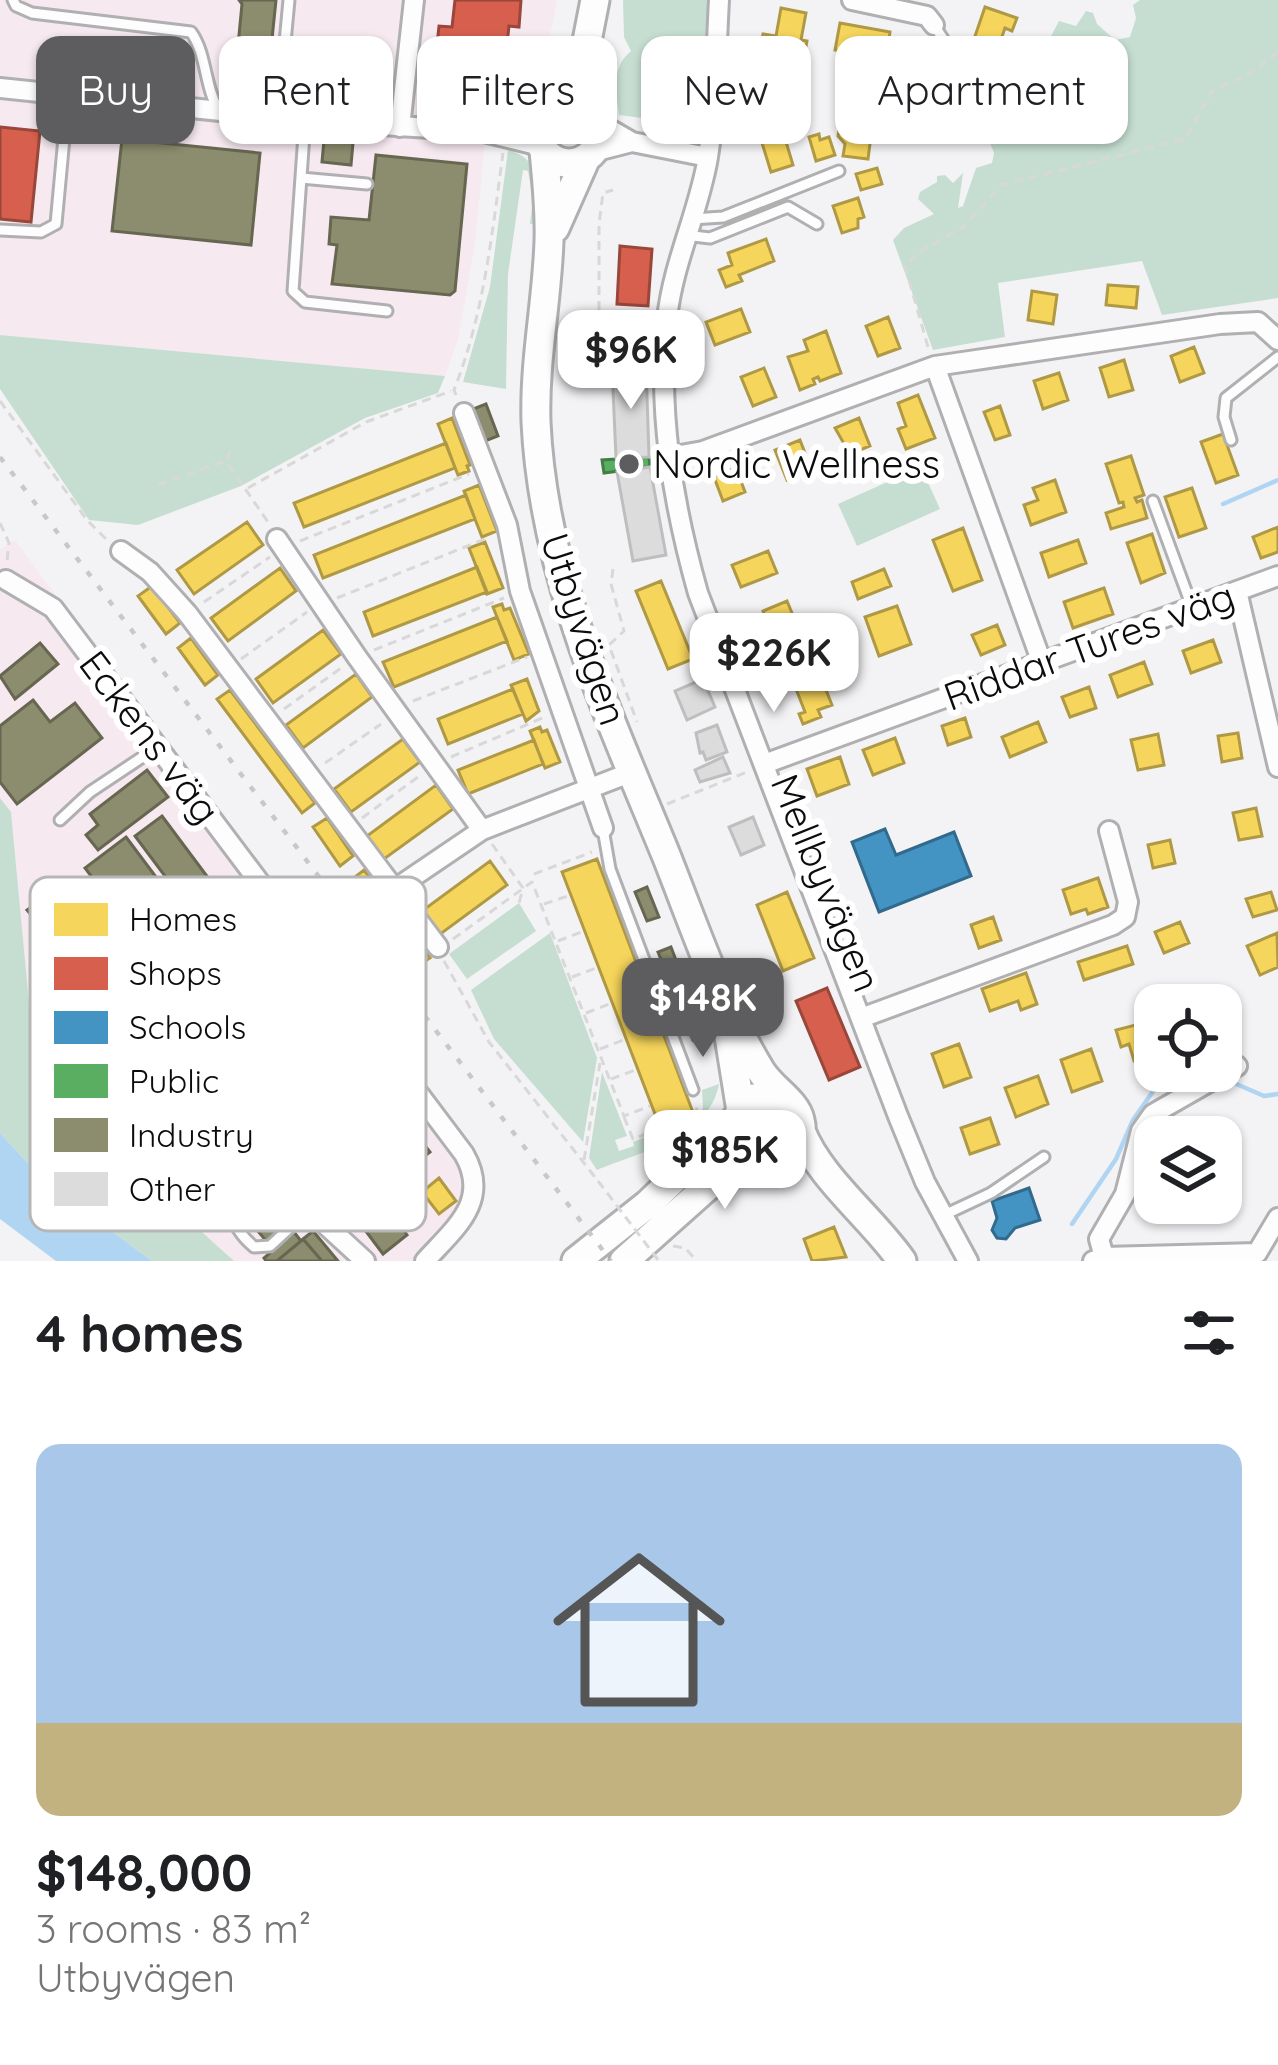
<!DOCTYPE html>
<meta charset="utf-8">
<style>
:root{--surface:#fff;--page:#f6f6f6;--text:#202124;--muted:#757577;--accent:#5d5d5f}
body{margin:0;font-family:Quicksand,sans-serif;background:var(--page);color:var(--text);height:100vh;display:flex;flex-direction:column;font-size:45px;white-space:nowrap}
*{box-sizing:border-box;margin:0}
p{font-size:39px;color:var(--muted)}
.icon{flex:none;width:66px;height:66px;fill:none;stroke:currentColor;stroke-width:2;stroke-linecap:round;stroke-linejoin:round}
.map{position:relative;height:1261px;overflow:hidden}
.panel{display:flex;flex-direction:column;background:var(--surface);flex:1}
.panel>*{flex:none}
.top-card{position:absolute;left:36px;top:36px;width:1206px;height:108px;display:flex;gap:24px}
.tools{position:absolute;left:1134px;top:984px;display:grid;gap:24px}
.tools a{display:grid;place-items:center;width:108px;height:108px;border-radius:24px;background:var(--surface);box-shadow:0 3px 9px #0004;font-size:60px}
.price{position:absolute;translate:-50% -102px;padding:0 27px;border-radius:24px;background:#fff;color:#222;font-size:39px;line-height:78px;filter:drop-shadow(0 3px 6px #0008)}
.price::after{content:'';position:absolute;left:50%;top:72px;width:36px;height:27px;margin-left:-18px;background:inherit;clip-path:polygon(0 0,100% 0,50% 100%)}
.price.selected{background:var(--accent);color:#fff}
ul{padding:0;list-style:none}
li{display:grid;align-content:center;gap:24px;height:636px;padding:0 36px}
li span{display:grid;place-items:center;height:372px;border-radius:24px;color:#555}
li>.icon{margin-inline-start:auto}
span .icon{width:216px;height:216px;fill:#fffc;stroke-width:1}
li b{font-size:51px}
h2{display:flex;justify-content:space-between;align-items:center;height:144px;padding:0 36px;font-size:51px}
.chip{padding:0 42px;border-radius:24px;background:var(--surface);box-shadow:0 3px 9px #0004;font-size:42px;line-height:108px}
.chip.selected{background:var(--accent);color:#fff}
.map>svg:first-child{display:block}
.industrial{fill:#f6e9f0}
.green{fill:#c6ded1}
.water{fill:#b0d5f3}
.homes{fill:#f6d55c;stroke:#b09945;stroke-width:3}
.shops{fill:#d6604d;stroke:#99473a;stroke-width:3}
.schools{fill:#4393c3;stroke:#326a8d;stroke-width:3}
.public{fill:#5aae61;stroke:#437d48;stroke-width:3}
.industry{fill:#8c8c6e;stroke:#666651;stroke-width:3}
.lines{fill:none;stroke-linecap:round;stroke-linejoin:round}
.stream{stroke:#b0d5f3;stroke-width:4.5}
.building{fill:#dcdcdd;stroke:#bebebf;stroke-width:3}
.lane-casing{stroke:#b0b0b2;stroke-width:15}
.street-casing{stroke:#b0b0b2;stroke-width:24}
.secondary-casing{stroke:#b0b0b2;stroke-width:33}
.path{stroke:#d8d8d9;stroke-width:3;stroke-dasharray:9 6;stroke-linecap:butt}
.lane{stroke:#fdfdfe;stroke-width:9}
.street{stroke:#fdfdfe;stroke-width:18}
.secondary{stroke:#fdfdfe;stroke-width:27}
.rail{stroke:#c8c8ca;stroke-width:4.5;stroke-dasharray:6 12;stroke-linecap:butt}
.path-bridge{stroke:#d8d8d9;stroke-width:3;stroke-dasharray:9 6;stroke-linecap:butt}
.poi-dot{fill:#5d5d5f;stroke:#fff;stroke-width:4.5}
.labels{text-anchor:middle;stroke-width:12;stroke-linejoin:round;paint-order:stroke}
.poi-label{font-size:39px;fill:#0c0c0e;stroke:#fff;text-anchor:start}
.street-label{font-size:39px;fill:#0c0c0e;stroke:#fff}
.key{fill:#fff;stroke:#b6b6b7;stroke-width:3}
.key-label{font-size:33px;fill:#0c0c0e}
</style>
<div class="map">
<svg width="1278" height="1261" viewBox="0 0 1278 1261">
<rect width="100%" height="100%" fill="#f3f3f5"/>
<path class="industrial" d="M0 0H557L543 70 527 90 511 98 489 101 475 244 458 340 445 376 0 335Z
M15 540 476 1166 480 1193 474 1225 437 1261H234L90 1131 51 1032 102 985 29 1004 11 812 0 798V550Z"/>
<path class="green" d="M623 0H709L700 98 681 123 619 115C616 91 611 67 631 51L624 37Z
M1140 0H1278V298L1162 315 1142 261 998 283 1005 337 933 350 893 240 904 228 934 214 918 199 920 192 937 182V176L945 175 953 183 963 173 958 208 963 206 976 168 992 163 994 153 988 138 1022 120 1029 129 1036 119 1028 117 1032 100 1025 80 1031 67 1041 71 1043 69 1040 46 1049 40 1059 21 1076 26 1086 11 1093 13 1097 24 1115 40 1130 37 1136 18 1133 5Z
M508 150C545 159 537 194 537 224H530L533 199 528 171 523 170 508 274 506 389 463 382 490 287Z
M0 335 445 376 438 393 365 418 241 486 138 525 89 520 0 389Z
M921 467 940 509 857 546 838 504Z
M0 798 11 812 29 1003 106 984 51 1032 90 1131 234 1261H152L46 1183 0 1133Z
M519 903 536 931 467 979 449 954Z
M550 933 597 1058 583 1142 494 1039 471 990Z
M602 1072 627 1136 615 1140 619 1151 634 1146 633 1142 696 1117 703 1109 702 1090 719 1084C709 1138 640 1152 597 1170L589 1158Z"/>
<path class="water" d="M0 1133 46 1183 152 1261H56L0 1219Z"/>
<path class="homes" d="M985 7 1017 18 1012 31 1005 28 998 48 974 39Z
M781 8 806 13 801 40 807 41 802 68 758 60 763 34 776 36Z
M840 23 890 32 884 73 864 70 866 55 835 50Z
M918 66 959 74 950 115 928 110 931 96 913 92Z
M849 110 874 113 868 159 843 156 845 144 838 136 841 118Z
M781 125 793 165 771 172 762 143 772 140 769 131Z
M819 134 820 140 829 137 835 155 816 161 809 137Z
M877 168 882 184 861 190 856 174Z
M858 198 864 217 858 219V228L842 233 833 206Z
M766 239 774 261 739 275 742 281 726 287 719 270 732 265 728 253Z
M1108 285 1138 287 1136 308 1106 305Z
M1032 291 1057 295 1053 324 1028 320Z
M741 309 750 332 715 345 706 322Z
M888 317 900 348 878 356 866 326Z
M826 331 841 373 820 381 818 377 813 379 815 384 800 390 788 357 808 351 804 340Z
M1194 347 1204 373 1180 382 1171 356Z
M1124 360 1133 390 1109 397 1100 368Z
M764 368 776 397 753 406 741 377Z
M1059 373 1068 400 1043 409 1034 381Z
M918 395 935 438 906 449 898 429 906 426 898 403Z
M1000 406 1010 435 995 440 984 412Z
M452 418 470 465 467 466 469 471 458 475 438 424Z
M859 418 870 446 850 454 835 428Z
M1223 434 1238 475 1216 483 1201 442Z
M800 440 807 458 813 455 817 468 787 480 775 450Z
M446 443 455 468 304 527 294 503Z
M1131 456 1144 495 1135 498 1137 502 1142 500 1147 518 1111 529 1106 513 1124 507 1123 502 1119 503 1106 464Z
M736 468 745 492 723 501 714 477Z
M1055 480 1066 512 1031 525 1024 505 1038 500 1033 488Z
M479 485 497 531 482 537 464 491Z
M1192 488 1206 528 1179 537 1165 497Z
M466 495 475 519 323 578 314 555Z
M247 522 263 545 194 594 177 570Z
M1278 527V552L1261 558 1253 537Z
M963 528 982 580 953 591 933 540Z
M1152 534 1165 573 1141 583 1127 543Z
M1078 540 1086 563 1049 577 1041 553Z
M485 542 503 588 487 594 469 548Z
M768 551 777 573 741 587 732 565Z
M477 567 487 592 373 636 364 612Z
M280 568 296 591 228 641 211 618Z
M884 569 891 586 858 599 852 582Z
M661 581 693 659 668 669 636 591Z
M152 586 180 623 166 634 138 596Z
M1104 588 1113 614 1073 628 1064 602Z
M787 601 802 637 789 642 795 656 778 663 769 643 775 641 763 611Z
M502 604 504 610 510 608 529 654 514 660 493 607Z
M897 606 911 644 879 656 865 617Z
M497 617 507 641 394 687 383 662Z
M997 625 1005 645 981 655 972 635Z
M323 630 341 654 273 703 256 679Z
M191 638 218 675 205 685 178 648Z
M1213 640 1221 662 1191 673 1183 651Z
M1144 662 1152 684 1118 697 1110 675Z
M817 667 832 705 818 710 821 717 803 724 799 714 805 712 791 676Z
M356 674 372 697 303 748 286 725Z
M527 679 539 711 526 721 511 685Z
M1089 687 1096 708 1070 717 1062 697Z
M513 689 523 714 448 744 438 719Z
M230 690 315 803 302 813 217 699Z
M965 718 971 737 948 745 942 726Z
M1038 722 1046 742 1010 757 1002 737Z
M540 727 542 732 547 730 560 762 545 768 530 731Z
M1238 733 1242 758 1222 762 1218 736Z
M1158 734 1164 765 1138 770 1131 740Z
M895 738 904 763 873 775 863 750Z
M403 739 420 762 351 812 334 789Z
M534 740 543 764 468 794 458 770Z
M840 757 849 784 817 796 807 769Z
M436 785 453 809 384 859 367 836Z
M1256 808 1262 836 1239 840 1233 813Z
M327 818 353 856 340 866 313 827Z
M1170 840 1175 863 1153 868 1148 845Z
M597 859 694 1115 660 1127 562 872Z
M490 861 507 885 439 935 422 911Z
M364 870 391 905 378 915 351 880Z
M1098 878 1108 907 1088 914 1086 909 1071 914 1063 890Z
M787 892 814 958 783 971 757 905Z
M1271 892 1277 910 1253 917 1246 899Z
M993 917 1001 940 979 948 971 925Z
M403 921 430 958 417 967 391 930Z
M1180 922 1189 943 1164 953 1155 932Z
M1277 933 1278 967 1260 975 1247 946Z
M1127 946 1133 964 1084 980 1078 962Z
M1026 973 1037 1004 1021 1010 1018 1001 990 1011 982 989Z
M1151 1021 1155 1042 1148 1044 1151 1056 1134 1061 1129 1044 1121 1047 1116 1030Z
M959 1044 971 1077 944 1087 932 1054Z
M1091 1049 1102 1081 1072 1092 1061 1060Z
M1038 1076 1048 1104 1016 1117 1005 1088Z
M990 1118 999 1144 970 1154 961 1128Z
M439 1178 456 1201 439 1214 422 1192Z
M834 1227 846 1257 812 1261 804 1239Z"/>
<path class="shops" d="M455 0H521L519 27 509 26 505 62 436 54 439 26 452 27Z
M0 127 40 131 31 222 0 219Z
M620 246 652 249 648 306 617 304Z
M827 988 860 1067 829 1080 796 1001Z"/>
<path class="schools" d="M885 829 896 855 954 832 971 876 879 912 852 842Z
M1029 1188 1040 1220 1015 1228 1006 1239 997 1238 992 1230 997 1218 992 1201Z"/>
<path class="public" d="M649 457 650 467 604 473 602 460Z"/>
<path class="industry" d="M239 0H276L270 59 243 60 237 56 242 4Z
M122 139 260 153 251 245 112 231Z
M324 140 353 143 351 165 322 162Z
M376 155 467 164 455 291 450 295 332 284 337 245 329 244 331 217 369 220Z
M486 404 498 436 485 441 473 409Z
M40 643 58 664 15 699 0 676Z
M33 700 50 722 75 703 102 738 17 804 0 782V726Z
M147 770 168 797 98 850 86 835 98 825 90 814Z
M162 816 218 891 191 911 135 836Z
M126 837 159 881 118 912 85 868Z
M647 887 659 917 647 921 635 892Z
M50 894 58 905 38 923 27 910Z
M671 947 682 976 670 981 658 952Z
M694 1006 705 1036 693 1040 682 1011Z
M415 1133 430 1152 407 1170 422 1190 398 1208 367 1169Z
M360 1177 383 1203 389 1198 398 1210 392 1214 407 1235 383 1254 338 1194Z
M272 1208 287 1226 267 1242 252 1224Z
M313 1231 338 1261H322L303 1239Z
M294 1232 301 1241 277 1261H266L264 1258Z
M303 1239 322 1261H277L301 1241Z"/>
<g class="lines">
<path class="stream" d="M1223 504 1278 480
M1227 1080 1264 1096 1278 1094
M1072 1224 1116 1159 1133 1120 1163 1077 1176 1076 1185 1083"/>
</g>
<path class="building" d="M646 365 649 457 616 458 612 367Z
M650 467 666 555 633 561 617 472Z
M703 679 715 707 687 720 675 691Z
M717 725 727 752 706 760 703 752 700 753 696 733Z
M723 757 730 773 700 782 695 770Z
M753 817 764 845 741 855 729 827Z"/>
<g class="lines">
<g class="lane-casing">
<path id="lane" d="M13 0 16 6 32 13 191 32C207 54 204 86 219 111
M934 25 947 45 990 68 991 74 969 132
M278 117 289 0
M305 120 293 291 305 302 387 311
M301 178 367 184
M692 219 723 217 839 171
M0 230 41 232 56 224 68 95
M685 235 710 238 788 207 817 224
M1231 440 1224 417 1226 398 1278 357
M1153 501 1192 607
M60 820 90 792 156 748
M603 829 610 869 693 1090
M206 931 283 1023 340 989
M50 964 59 982 129 959 140 963 149 974
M114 1039 204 1149 233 1172
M231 1077 283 1023
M354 1127 347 1114 352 1101 395 1065
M244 1177C227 1206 228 1225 254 1247L270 1246 308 1211
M942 1216 991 1193 1044 1157"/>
</g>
<g class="street-casing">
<path id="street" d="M719 0C716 52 716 106 708 157 699 212 673 262 667 319 657 411 673 504 698 593L898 1116 925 1182 968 1261
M852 0 927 16 934 25
M0 88 315 121 480 131 541 146
M599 123 632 142
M400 127 414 0
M485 130 544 114
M593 152 632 142 708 157
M935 366 1042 663
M464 413 507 525 520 591 603 828
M669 457 703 451 935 366 1220 324 1258 322 1278 340
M277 539 357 657 482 830
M121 551 150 572 187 613 438 947
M6 580 53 608 464 1154C491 1201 455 1228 425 1261
M1237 591 1278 767
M764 764 1278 576
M395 889 482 830 632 772
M149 974 265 888
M861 1018 1113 925 1125 917 1128 902 1109 831
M233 1172 316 1216 365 1261
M1104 1257 1257 1253 1278 1218
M1093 1261 1104 1257 1099 1239 1125 1194 1141 1131 1153 1114 1237 1066"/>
</g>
<g class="secondary-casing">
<path id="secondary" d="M538 132a31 31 0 1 1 62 0a31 31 0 1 1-62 0Z
M591 110 587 41 595 0
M544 151C547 181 550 211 549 241 547 302 534 361 536 422 543 575 609 716 666 855 695 928 720 1004 761 1071 771 1088 796 1101 800 1120 810 1160 758 1175 738 1138V1116L754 1098H782
M555 228 586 158
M728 1030 741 1111
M801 1131C820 1179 872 1218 902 1261
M576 1261 648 1204 737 1118
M624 1261 716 1179 759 1159"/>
</g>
<path class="path" d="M424 82 426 94 439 109
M545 96 561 73
M372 106 385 92
M679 132 696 121
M599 340V224L603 193 613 190
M928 347 905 266 917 253 965 226 1001 185 1185 139 1212 91 1251 73 1278 52
M456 395 454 390C484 314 492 234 503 153
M0 401 87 520 106 539
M230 451 226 461 270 525
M158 485 225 461
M248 488 366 422 451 391
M0 523 9 543 7 561
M300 541 469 474
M613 569 611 584 624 631 609 645 637 722
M337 598 490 537
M204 602 270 557
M374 650 504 598
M241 659 307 612
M413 701 527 657
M284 709 344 666
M451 757 547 716
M325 763 381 724
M667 804 747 772
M362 818 422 774
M492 844 523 888 519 903
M534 874 592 852
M544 904 571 895
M453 939 532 882 624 1116 650 1106
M558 941 584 931
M444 961 489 1042 598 1181
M572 977 599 967
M586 1013 612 1003
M600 1049 626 1039
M611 1079 638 1069
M624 1117 633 1139 697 1114 696 1103
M584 1160 600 1063
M673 1246 685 1248 697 1261"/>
<use href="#lane" class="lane"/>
<use href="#street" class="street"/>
<use href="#secondary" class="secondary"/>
<path class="rail" d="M0 457 611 1261"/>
<path class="path-bridge" d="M598 1181 659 1261"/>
</g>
<circle class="poi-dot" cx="629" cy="464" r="12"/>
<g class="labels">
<g class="poi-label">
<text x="653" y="478">Nordic Wellness</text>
</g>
<g class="street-label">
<text transform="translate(584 629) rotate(72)" y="14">Utbyvägen</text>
<text transform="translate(1089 646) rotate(-20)" y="14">Riddar Tures väg</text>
<text transform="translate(150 737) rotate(53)" y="14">Eckens väg</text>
<text transform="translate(826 883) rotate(68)" y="14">Mellbyvägen</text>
</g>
</g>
<rect x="30" y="877" width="396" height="354" rx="18" class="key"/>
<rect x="54" y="903" width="54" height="33" fill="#f6d55c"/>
<rect x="54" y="957" width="54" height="33" fill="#d6604d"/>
<rect x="54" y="1011" width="54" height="33" fill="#4393c3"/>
<rect x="54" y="1064" width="54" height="34" fill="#5aae61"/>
<rect x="54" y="1118" width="54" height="34" fill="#8c8c6e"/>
<rect x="54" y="1172" width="54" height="34" fill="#dcdcdd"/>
<g class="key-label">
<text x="129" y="931">Homes</text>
<text x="129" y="985">Shops</text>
<text x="129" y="1039">Schools</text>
<text x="129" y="1093">Public</text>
<text x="129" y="1147">Industry</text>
<text x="129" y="1201">Other</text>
</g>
</svg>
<div class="tools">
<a><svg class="icon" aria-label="locate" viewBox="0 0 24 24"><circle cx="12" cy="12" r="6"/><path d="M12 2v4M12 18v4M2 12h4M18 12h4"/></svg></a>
<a><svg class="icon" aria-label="layers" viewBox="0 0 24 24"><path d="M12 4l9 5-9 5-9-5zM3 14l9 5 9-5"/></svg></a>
</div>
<b class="price" style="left:631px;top:412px">$96K</b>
<b class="price" style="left:774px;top:715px">$226K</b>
<b class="price selected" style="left:703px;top:1060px">$148K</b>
<b class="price" style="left:725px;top:1212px">$185K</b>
<div class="top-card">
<a class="chip selected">Buy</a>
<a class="chip">Rent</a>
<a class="chip">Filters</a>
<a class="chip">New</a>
<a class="chip">Apartment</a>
</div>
</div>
<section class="panel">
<h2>4 homes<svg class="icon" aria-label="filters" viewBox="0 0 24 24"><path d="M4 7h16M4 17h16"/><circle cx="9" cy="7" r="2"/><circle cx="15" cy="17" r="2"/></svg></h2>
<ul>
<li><span style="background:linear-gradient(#a9c7e8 75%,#c2b280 0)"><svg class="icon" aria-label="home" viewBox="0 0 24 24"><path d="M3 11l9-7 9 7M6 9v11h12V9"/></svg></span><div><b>$148,000</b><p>3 rooms · 83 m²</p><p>Utbyvägen</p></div></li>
</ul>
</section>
